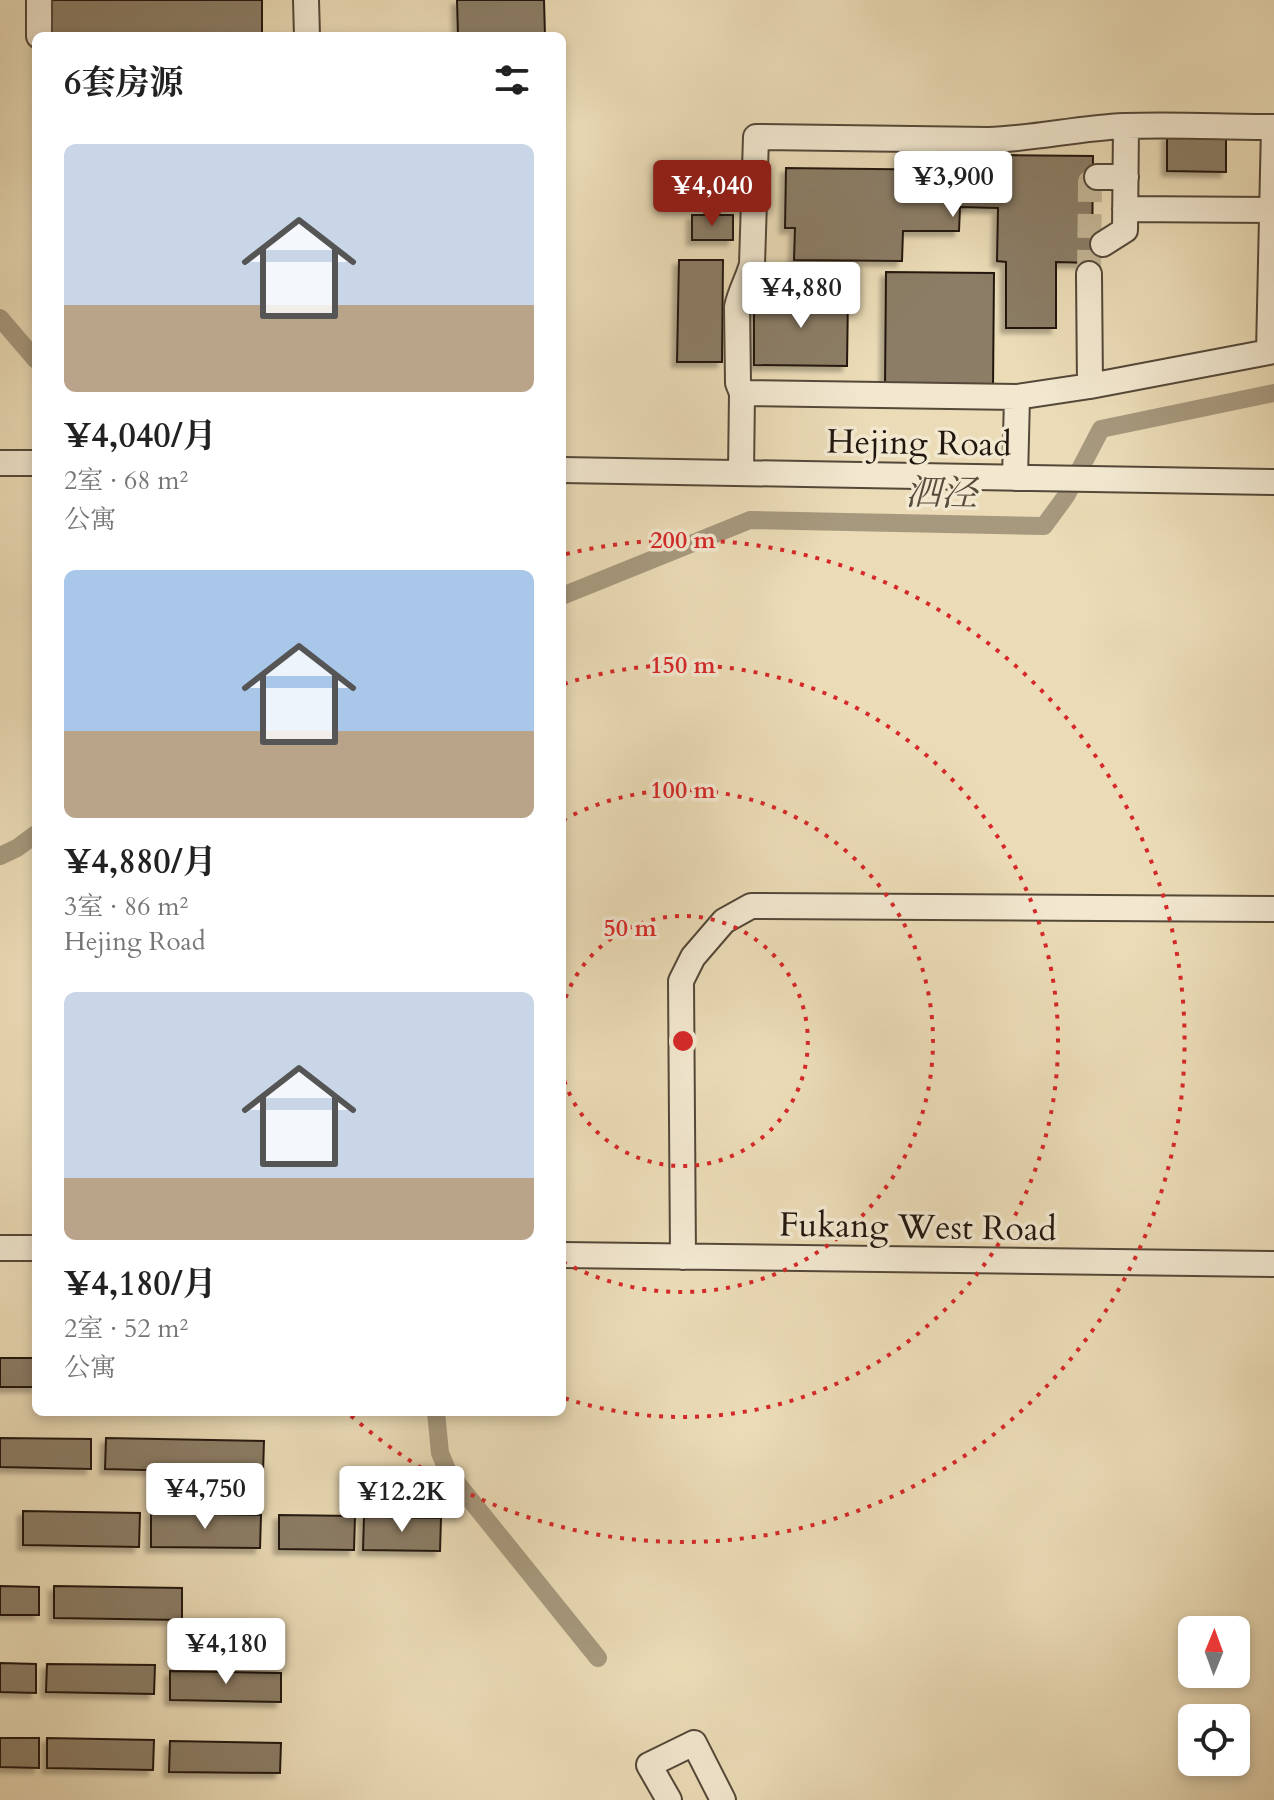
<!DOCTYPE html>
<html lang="zh">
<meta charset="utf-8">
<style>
:root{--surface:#fff;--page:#f6f6f6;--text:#222;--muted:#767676;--accent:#8f2418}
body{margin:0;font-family:Cardo,"Noto Serif SC",serif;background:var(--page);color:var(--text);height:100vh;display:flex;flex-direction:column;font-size:30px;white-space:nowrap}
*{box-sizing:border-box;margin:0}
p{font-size:26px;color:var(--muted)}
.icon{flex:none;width:44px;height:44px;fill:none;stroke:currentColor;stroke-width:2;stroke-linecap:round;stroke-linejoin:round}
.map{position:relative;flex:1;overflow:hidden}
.details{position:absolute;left:32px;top:32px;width:534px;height:1384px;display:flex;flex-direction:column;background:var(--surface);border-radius:12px;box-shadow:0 4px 12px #0003}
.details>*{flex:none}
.needle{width:52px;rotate:1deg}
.fabs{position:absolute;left:1178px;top:1616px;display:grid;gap:16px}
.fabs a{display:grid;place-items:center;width:72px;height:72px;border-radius:12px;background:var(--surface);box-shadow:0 4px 12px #0003;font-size:40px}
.price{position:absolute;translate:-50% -68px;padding:0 18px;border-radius:8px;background:#fff;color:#222;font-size:26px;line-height:52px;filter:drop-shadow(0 2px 4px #0008)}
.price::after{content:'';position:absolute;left:50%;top:48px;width:24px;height:18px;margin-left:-12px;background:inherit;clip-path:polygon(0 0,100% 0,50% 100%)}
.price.on{background:var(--accent);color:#fff}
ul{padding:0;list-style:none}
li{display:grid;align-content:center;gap:16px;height:424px;padding:0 32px}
li span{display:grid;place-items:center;height:248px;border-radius:12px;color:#555}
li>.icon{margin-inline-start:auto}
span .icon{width:144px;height:144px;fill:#fffc;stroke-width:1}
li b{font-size:34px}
h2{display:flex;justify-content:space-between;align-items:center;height:96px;padding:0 32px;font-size:34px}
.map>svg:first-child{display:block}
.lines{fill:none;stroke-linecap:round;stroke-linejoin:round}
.canal{stroke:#a7997e;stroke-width:18}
.building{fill:#8b7d66;stroke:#22170f;stroke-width:2;filter:url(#shadow)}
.minor-tunnel{stroke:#c3b595;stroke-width:24;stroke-dasharray:24 12;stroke-linecap:butt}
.minor-casing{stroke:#544839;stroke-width:28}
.minor{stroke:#f2e8d0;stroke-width:24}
.ring{fill:none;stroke:#d62828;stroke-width:4;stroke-dasharray:4 8}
.labels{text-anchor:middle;stroke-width:7;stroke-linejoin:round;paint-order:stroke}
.street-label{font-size:34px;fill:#22170f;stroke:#f2e8d0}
.water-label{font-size:36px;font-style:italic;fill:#574b3b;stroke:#f2e8d0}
.centre{fill:#d62828;stroke:#f2e8d0;stroke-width:4}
.ring-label{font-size:24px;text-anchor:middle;font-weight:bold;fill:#d62828;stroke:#f2e8d0;stroke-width:7;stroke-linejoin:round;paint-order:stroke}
</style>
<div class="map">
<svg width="1274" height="1800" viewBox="0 0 1274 1800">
<defs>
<filter id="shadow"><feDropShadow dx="-5" dy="5" stdDeviation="2" flood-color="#0004"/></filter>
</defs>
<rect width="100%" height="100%" fill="#ebdcb7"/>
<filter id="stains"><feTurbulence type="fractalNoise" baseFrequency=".0025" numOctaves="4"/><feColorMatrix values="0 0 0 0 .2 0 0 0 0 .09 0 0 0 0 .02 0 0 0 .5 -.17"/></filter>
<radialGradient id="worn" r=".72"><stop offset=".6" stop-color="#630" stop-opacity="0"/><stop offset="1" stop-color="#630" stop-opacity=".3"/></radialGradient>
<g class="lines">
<path class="canal" d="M0 318 36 360
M562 596 750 520 1044 526 1066 496 1101 429 1274 393
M0 856 17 848 36 834
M436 1412 440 1453 448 1472 598 1658"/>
</g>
<path class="building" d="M50 0H262V36H51Z
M457 0H544L545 36H458Z
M1167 135H1226V172L1167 171Z
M998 155 1093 156 1092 263 1056 262V328H1006V262L997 261 998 208 960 207 959 231H903L902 261 794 260 795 228H785L786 168 960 170V184L998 185Z
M692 215H733V240H692Z
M679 260H723L722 362H677Z
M886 272 994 273 993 389 885 388Z
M754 294 848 295 847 366 754 365Z
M0 1358H36V1387H0Z
M0 1438 91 1439V1469L0 1467Z
M106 1438 264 1441 263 1473 105 1469Z
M23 1511 140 1513 139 1547 23 1545Z
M151 1513 261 1515 260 1548 151 1547Z
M279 1515 355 1516 354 1550 279 1549Z
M364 1517 441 1518 440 1551 363 1550Z
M0 1586 39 1587V1615H0Z
M54 1586 182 1588V1620L54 1618Z
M0 1663 36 1664V1693L0 1692Z
M47 1664 155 1665 154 1694 46 1692Z
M170 1671 281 1673V1702L170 1700Z
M0 1738H39V1768L0 1767Z
M47 1738 154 1740 153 1770 47 1768Z
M170 1741 281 1743 280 1773 169 1772Z"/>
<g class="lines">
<path class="minor-tunnel" d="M1089 274 1090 182 1097 177"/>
<g class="minor-casing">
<path id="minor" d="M39 0V36
M306 0 307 36
M1097 177H1126
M1125 209 1272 210
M1103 244 1125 230 1126 126
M1089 274 1090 386
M0 463H36
M562 470 1274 482
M741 473 742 393 738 383 737 307C740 292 748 279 752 264L756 137 988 140C1033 139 1078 128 1124 126 1174 124 1224 127 1274 127L1269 352 1090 386 1017 397 742 393
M1015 478 1017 397
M0 1248H36
M562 1255 1274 1264
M683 1257 681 981 693 957 724 921 751 906 1274 909
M669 1800 649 1765 694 1743 723 1800"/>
</g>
<use href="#minor" class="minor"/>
</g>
<g class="ring">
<path d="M562 1009A125 125 0 1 1 562 1073"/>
<path d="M563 820A251 251 0 1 1 563 1262"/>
<path d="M564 684A376 376 0 1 1 564 1398"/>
<path d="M566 554A501 501 0 1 1 348 1413"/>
</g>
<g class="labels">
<g class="street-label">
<text transform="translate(919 442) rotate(1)" y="12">Hejing Road</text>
<text transform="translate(918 1226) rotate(1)" y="12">Fukang West Road</text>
</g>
<g class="water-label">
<text transform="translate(941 492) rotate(1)" y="13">泗泾</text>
</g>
</g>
<circle cx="683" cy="1041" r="12" class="centre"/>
<g class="ring-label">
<text x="683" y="548">200 m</text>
<text x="683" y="673">150 m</text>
<text x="683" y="798">100 m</text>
<text x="630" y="936">50 m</text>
</g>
<rect width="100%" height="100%" filter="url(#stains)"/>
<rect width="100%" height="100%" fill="url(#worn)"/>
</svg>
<div class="fabs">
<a><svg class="needle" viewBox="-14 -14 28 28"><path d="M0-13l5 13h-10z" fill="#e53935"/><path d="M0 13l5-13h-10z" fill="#767676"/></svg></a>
<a><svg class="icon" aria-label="locate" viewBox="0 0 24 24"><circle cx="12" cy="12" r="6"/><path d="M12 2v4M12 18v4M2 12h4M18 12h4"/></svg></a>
</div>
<b class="price" style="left:953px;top:219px">¥3,900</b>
<b class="price on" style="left:712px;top:228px">¥4,040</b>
<b class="price" style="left:801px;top:330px">¥4,880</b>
<b class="price" style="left:205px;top:1531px">¥4,750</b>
<b class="price" style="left:402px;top:1534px">¥12.2K</b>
<b class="price" style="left:226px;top:1686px">¥4,180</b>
<section class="details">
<h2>6套房源<svg class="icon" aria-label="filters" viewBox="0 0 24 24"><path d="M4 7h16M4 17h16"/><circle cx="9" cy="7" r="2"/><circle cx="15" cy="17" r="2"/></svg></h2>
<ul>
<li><span style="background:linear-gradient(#c9d6e8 65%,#b9a48a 0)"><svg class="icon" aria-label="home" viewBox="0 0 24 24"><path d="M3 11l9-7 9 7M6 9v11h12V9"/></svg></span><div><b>¥4,040/月</b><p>2室 · 68 m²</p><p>公寓</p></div></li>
<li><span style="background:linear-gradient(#a9c7e8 65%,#b9a48a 0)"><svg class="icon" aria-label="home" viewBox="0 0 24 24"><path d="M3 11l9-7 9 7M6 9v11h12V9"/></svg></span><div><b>¥4,880/月</b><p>3室 · 86 m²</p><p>Hejing Road</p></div></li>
<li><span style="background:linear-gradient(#c9d6e8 75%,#b9a48a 0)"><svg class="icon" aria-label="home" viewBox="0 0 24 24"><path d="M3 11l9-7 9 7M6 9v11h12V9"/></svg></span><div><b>¥4,180/月</b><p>2室 · 52 m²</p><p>公寓</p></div></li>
</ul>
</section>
</div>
